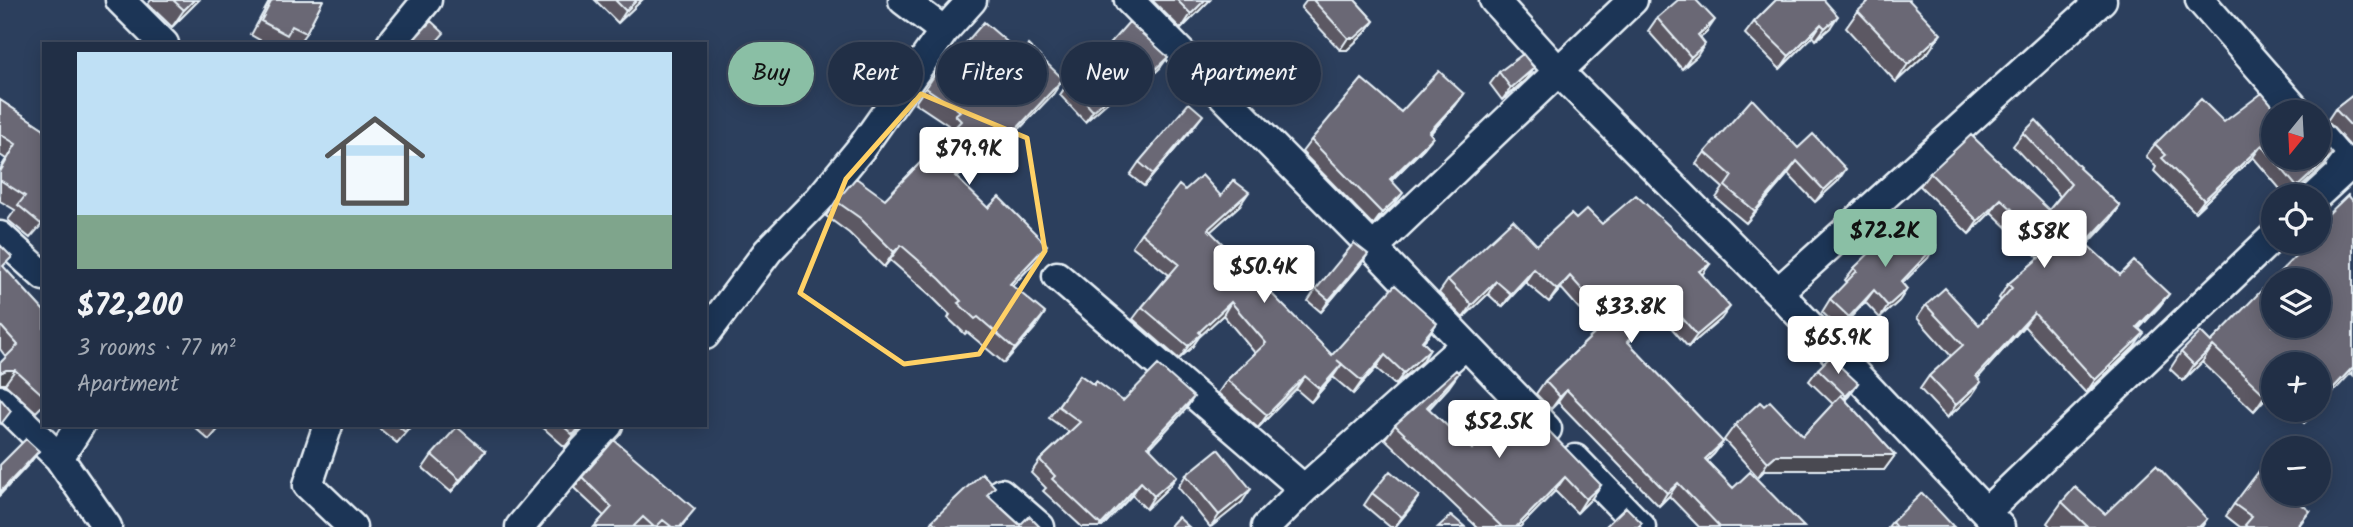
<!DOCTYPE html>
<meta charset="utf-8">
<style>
:root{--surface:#212f46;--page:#29374d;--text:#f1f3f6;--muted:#a2a9b3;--line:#3e4a5f;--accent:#8abfa5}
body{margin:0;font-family:Kalam,sans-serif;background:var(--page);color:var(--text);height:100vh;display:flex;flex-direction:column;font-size:26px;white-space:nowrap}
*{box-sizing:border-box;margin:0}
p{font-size:23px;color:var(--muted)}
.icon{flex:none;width:38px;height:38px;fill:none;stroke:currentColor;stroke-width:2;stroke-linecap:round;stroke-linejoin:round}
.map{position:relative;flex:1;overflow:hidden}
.drawer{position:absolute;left:42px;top:42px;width:665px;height:385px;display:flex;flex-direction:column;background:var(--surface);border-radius:0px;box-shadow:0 4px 18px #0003,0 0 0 2px var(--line)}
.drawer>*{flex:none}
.hud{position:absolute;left:728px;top:42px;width:665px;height:63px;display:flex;gap:14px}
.needle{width:46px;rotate:198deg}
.controls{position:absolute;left:2261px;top:100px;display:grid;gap:14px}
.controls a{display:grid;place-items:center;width:70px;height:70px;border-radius:50%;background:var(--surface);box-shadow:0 4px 18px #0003,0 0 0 2px var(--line);font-size:35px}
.price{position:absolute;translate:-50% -60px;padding:0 16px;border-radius:7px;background:#fff;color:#222;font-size:23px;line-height:46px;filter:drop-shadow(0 2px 4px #0008)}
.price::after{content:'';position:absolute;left:50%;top:42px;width:21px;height:16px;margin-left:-10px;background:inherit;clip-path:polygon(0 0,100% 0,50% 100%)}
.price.active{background:var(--accent);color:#111}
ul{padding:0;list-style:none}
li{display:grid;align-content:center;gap:14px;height:371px;padding:0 35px}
li span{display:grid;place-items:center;height:217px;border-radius:0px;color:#555}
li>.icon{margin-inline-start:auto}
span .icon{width:126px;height:126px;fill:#fffc;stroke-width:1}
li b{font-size:30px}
.chip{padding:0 24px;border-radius:32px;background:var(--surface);box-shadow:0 4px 18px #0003,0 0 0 2px var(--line);font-size:24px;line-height:63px}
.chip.active{background:var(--accent);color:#111}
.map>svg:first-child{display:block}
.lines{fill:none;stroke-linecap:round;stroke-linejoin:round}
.minor-casing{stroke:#e8f1f8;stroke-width:33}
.minor{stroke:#1d3557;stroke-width:28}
.wall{fill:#5b5964;stroke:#e8f1f8;stroke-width:2}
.shaded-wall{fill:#4a4951;stroke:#e8f1f8;stroke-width:2}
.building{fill:#6a6874;stroke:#e8f1f8;stroke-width:2;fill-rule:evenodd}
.marked{fill:none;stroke:#ffd166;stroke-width:5;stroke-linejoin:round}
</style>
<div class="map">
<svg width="2353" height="527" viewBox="0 0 2353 527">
<rect width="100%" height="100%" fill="#2c3f5d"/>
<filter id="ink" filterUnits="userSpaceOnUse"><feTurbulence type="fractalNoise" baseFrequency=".0143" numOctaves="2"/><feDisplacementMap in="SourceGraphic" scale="14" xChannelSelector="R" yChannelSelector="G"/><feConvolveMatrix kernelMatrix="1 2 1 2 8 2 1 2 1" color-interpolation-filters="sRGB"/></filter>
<g filter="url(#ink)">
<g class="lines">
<g class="minor-casing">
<path id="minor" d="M120 0 164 44
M903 0 944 31
M1129 0 1373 248
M1494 0 1559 72 1778 292 2000 527
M2200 0 2298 112
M391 44 427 0
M2319 135 2347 167
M2316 196 2353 162
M0 236 44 276
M1057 276 1304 489
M1778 292 2102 0
M705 335 768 251 820 198 862 147 944 31 972 0
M0 400 59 458 107 527
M328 425 308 485 352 527
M1547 429 1373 248 1633 0
M59 458 80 425
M1575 459 1641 527
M1001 493 1040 527
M1986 512 2273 237
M520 527 584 450 608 425
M1266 527 1304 489 1465 345"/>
</g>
<use href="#minor" class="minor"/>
</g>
<path class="wall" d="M151 0H199L172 27 148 4Z
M270 0H323L306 33 298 44H289L283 41 281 44H267L251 35Z
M595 0H642L618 23Z
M1152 0H1210L1181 29Z
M1307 0H1355L1374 21 1365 33 1347 50H1340L1301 8Z
M1776 0 1830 28 1816 40 1813 36 1780 69 1745 34 1754 22Z
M1858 11 1929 51 1896 82 1846 28Z
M1657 18 1706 33 1700 38 1697 56 1682 69 1648 31Z
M1020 53 1063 79 1053 94 982 168 974 161 957 178 1037 260 1012 286 1035 328 1004 363 967 332 965 334 948 318 950 315 929 294 890 260 884 267 849 233 826 216 836 201 885 199 948 134 945 130 948 125 915 103 940 67 943 69Z
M1096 59 1160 68 1142 85 1135 78 1085 122 1060 95 1068 83Z
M1499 72 1525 80 1502 100 1490 84Z
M1464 94 1455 106 1430 134 1424 148 1391 181 1394 205 1373 225 1302 152 1311 140Z
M2353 95V146H2350L2327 121 2335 109Z
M0 100 44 129V222L30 238 8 220 15 210 0 201V169L6 159 0 155Z
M2273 112 2324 166 2292 196H2286L2253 157 2195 212 2154 171 2156 167 2146 156 2155 144 2224 122Z
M1194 127 1144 186 1130 175 1139 162Z
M2023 133 2079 168 2120 206 2110 220 2087 245 2120 275 2169 294 2159 307 2139 329 2134 347 2086 393 2024 326 1978 378 1972 395 1947 418 1920 389 1929 376 1951 356 1917 318 1926 305 1979 325 2001 300 1999 298 2008 284 2039 258 1991 212 1969 234 1920 186 1930 173 2049 210 2060 196 2013 146Z
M1798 148 1838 181 1815 202 1788 174 1746 223 1716 198 1723 188 1696 164 1705 152Z
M1185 190 1221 196 1240 205 1210 232 1332 355 1428 336 1423 342 1430 349 1422 362 1395 385 1376 368 1353 394 1333 377 1311 402 1296 389 1258 428 1218 393 1227 380 1255 353 1223 315 1199 337 1192 347 1179 359 1133 319 1142 307 1169 275 1132 246 1141 233Z
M2353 201V375L2351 373 2273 364V394L2271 392 2254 411 2202 362 2183 381 2170 369 2181 352 2211 342 2319 242V226L2323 219Z
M1602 224 1710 264 1702 275 1721 319 1688 347 1656 310 1628 342 1723 442 1714 454 1707 461 1733 488 1804 527H1699L1669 496 1659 506 1558 402 1551 409 1536 394 1545 381 1598 330 1561 288 1549 302 1525 282 1502 307 1488 294 1463 318 1439 293 1448 280 1537 245Z
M1894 237 1928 258 1902 283 1907 289 1899 301 1880 318 1865 302 1840 329 1822 312 1830 299 1847 282 1845 280 1854 268Z
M0 245 4 268 44 311V404L36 412 5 384 6 357 0 349Z
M1368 254 1359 267 1321 312 1308 301 1316 289Z
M1818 369 1858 383 1845 400 1895 455 1884 470H1765L1758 477 1724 440 1735 425 1764 406 1803 436 1833 404 1809 381Z
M1080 375 1094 385 1123 401 1186 409 1150 448 1168 488 1146 509 1132 495 1102 527H1082L1043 491 1046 488 1031 473 1040 460 1069 432 1049 418Z
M1449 387 1429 409 1472 449 1601 485 1591 499 1577 513 1555 491 1520 527H1477L1385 439 1395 425Z
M2290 410H2317L2304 423Z
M192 425H222L209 440Z
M375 425H412L397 443Z
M540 425H583L565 447Z
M485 451 476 463 451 492 423 468 432 455Z
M1186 475 1242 502 1210 527 1178 487Z
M582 477 687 520 682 527H594L604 516 574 488Z
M1372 493 1419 496 1395 527H1390L1364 505Z
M989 496 1020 525 1040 527H928L932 521Z
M2062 502 2105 514 2207 519 2202 527H2051L2047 523Z
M2234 504 2310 511 2298 527H2240L2226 516Z
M1892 522 1954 527H1888Z"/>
<path class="shaded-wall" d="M194 0H199L172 27 184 10Z
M637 0H642L618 23 626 11Z
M1205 0H1210L1181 29 1191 14Z
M1838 16 1830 28 1816 40 1825 28Z
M1715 20 1706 33 1689 47 1698 35Z
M1374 21 1365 33 1347 50H1340L1348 38Z
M1821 24 1813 36 1780 69 1789 56Z
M1941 34 1929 51 1896 82 1908 64Z
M1705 44 1697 56 1682 69 1691 57Z
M1168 57 1160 68 1142 85 1150 74Z
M1143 67 1135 78 1085 122 1093 111Z
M1534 68 1525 80 1502 100 1511 88Z
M1063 79 1053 94 982 168 993 154Z
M1464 94 1455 106 1420 144 1429 132Z
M1203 115 1194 127 1144 186 1153 174Z
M1433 137 1424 148 1381 191 1390 179Z
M2262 145 2253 157 2195 212 2204 200Z
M984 146 974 161 944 190 955 176Z
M2333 154 2324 166 2291 196 2297 187Z
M1797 161 1788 174 1746 223 1755 211Z
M1846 169 1838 181 1815 202 1824 190Z
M1249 192 1240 205 1199 242 1208 229Z
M1403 193 1394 205 1373 225 1382 213Z
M2001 199 1991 212 1969 234 1978 221Z
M2120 206 2110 220 2075 256 2085 243Z
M901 245 890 260 884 267 894 252Z
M1047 245 1037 260 999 299 1010 284Z
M1936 245 1928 258 1892 294 1901 282Z
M1368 254 1359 267 1321 312 1329 300Z
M1710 264 1701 276 1699 271Z
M1534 269 1525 282 1502 307 1511 294Z
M1570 276 1561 288 1549 302 1557 290Z
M1496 281 1488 294 1463 318 1472 305Z
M1907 289 1899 301 1880 318 1888 306Z
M1874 290 1865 302 1840 329 1849 317Z
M2169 294 2159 307 2127 340 2137 327Z
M1664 297 1656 310 1619 354 1627 341Z
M1231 302 1223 315 1199 337 1192 347 1179 359 1199 332Z
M1730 307 1721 319 1688 347 1697 335Z
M1045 313 1035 328 1004 363 1015 349Z
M2034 313 2024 326 1967 390 1976 376Z
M1437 323 1428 336 1413 353 1422 341Z
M2144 333 2134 347 2086 393 2095 380Z
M2213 346 2202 362 2183 381 2194 365Z
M1430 349 1422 362 1395 385 1404 373Z
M1385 355 1376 368 1353 394 1362 381Z
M1342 364 1333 377 1311 402 1320 389Z
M2353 367V371L2351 373 2319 407V403Z
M6 370H15L5 384H0V373Z
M1459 373 1449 387 1417 421 1427 407Z
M1305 376 1296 389 1258 428 1267 415Z
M1981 382 1972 395 1947 418 1956 405Z
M1858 383 1849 396 1837 408 1846 396Z
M2273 386V389L2271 392 2254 411 2265 395Z
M1567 390 1558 402 1551 409 1560 397Z
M1194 397 1186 409 1140 458 1148 446Z
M2313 410H2317L2304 423Z
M582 425H583L578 432 565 447Z
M1723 442 1714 454 1696 471 1705 459Z
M39 451 30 463 0 495V492Z
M485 451 476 463 451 492 460 480Z
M1776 455H1895L1884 470H1765L1758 477 1768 462Z
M1177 476 1168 488 1146 509 1154 496Z
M1565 477 1555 491 1520 527H1516Z
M1141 482 1132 495 1102 527H1099Z
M1678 483 1669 496 1659 506 1667 493Z
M1601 485 1591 499 1577 513 1586 499Z
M1251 489 1242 502 1211 527 1219 515Z
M1419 496 1411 508 1395 527 1402 517Z"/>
<path class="building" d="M173 0H194L184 10Z
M272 0H323L306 33 292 26 287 35 261 21Z
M615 0H637L626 11Z
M1177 0H1205L1191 14Z
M1313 0H1355L1374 21 1355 38H1348Z
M1678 0H1696L1715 20 1698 35 1705 44 1691 57 1657 18Z
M1776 0H1824L1838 16 1825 28 1821 24 1789 56 1754 22Z
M1870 0H1909L1941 34 1908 64 1858 11Z
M431 21 444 33 436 42 437 44H410Z
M984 22 1020 53 1028 45 1063 79 993 154 984 146 955 176 988 208 999 197 1047 245 1010 284 1045 313 1015 349 978 317 975 319 958 303 961 301 940 279 901 245 894 252 860 218 836 201 856 178 885 199 961 121 955 115 960 111 926 88 940 67 943 69Z
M1129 22 1168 57 1150 74 1143 67 1093 111 1068 83 1096 59Z
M1523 54 1534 68 1511 88 1499 72Z
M1439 71 1464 94 1429 132 1433 137 1390 179 1403 193 1382 213 1311 140 1362 79 1401 112Z
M2262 93 2278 112H2273V158H2319V138L2333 154 2297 187 2262 145 2204 200 2162 158 2166 155 2155 144 2201 99 2224 122Z
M2353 95V128L2335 109Z
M1752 99 1798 148 1813 134 1846 169 1824 190 1797 161 1755 211 1725 186 1732 176 1705 152Z
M0 100 44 129V220L41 224 18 205 25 196 0 180V172L16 144 0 134Z
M1189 103 1203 115 1153 174 1139 162Z
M2036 120 2080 167 2079 168 2120 206 2085 243 2120 275 2134 261 2169 294 2137 327 2144 333 2095 380 2034 313 1976 376 1981 382 1956 405 1929 376 1963 345 1926 305 1945 288 1979 325 2012 288 2008 284 2052 247 2001 199 1978 221 1930 173 1971 135 2049 210 2071 184 2023 133Z
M1202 175 1221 196 1233 180 1249 192 1208 229 1332 355 1395 285 1437 323 1422 341 1430 349 1404 373 1385 355 1362 381 1337 360 1342 364 1320 389 1305 376 1267 415 1227 380 1266 343 1231 302 1199 332 1201 334 1188 346 1142 307 1179 264 1141 233 1179 185 1185 190Z
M1636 195 1710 264 1699 271 1730 307 1697 335 1664 297 1627 341 1723 442 1705 459 1733 488 1750 472 1804 527H1720L1678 483 1667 493 1567 390 1560 397 1545 381 1609 320 1570 276 1557 290 1534 269 1511 294 1496 281 1472 305 1448 280 1513 220 1537 245 1571 214 1576 219 1587 209 1602 224Z
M2348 195 2353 201V367L2319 403V364H2273V386L2265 395 2213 346 2194 365 2181 352 2201 332 2211 342 2309 242H2319V232L2327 223 2323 219ZM2273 280H2319V326H2273Z
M1911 220 1936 245 1901 282 1907 289 1888 306 1874 290 1849 317 1830 299 1857 271 1854 268 1890 233 1894 237Z
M1354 243 1368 254 1329 300 1316 289Z
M0 245 12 257 3 266 44 311V396L15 370H6L0 373V363L18 345 0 325Z
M1830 357 1858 383 1846 396 1818 369Z
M1158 365 1194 397 1148 446 1177 476 1154 496 1141 482 1101 525 1052 479 1055 476 1040 460 1080 422 1058 406 1080 375 1094 385 1096 381 1123 401Z
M1456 370 1459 373 1427 407 1472 449 1519 403H1522L1601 485 1586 499 1565 477 1516 527H1502L1395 425Z
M1841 395 1895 455H1776L1768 462 1735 425 1760 402 1764 406 1770 401 1803 436Z
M0 398 11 411 1 424 0 423Z
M397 425H410L405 432Z
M562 425H582L573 435Z
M457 427 485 451 460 480 432 455Z
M26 439 39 451 0 492V465Z
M614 440 695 509 680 527H672L663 520 656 527H654L643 517 633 527H594L612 507 582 477Z
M1218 449 1251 489 1219 515 1186 475Z
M2156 465 2207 519 2199 527H2088L2062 502 2075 487 2105 514Z
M1390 471 1419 496 1402 517 1372 493Z
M2259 471 2273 482V494H2288L2310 511 2296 527H2247L2245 525 2252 517 2234 504Z
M982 473 995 487 987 495 1020 525 1029 516 1040 527H939L932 521Z
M1922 493 1954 527H1896L1892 522Z
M1626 507 1642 523 1639 526 1641 527H1605Z
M1451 515 1465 527H1438Z
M1178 517 1189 527H1169Z"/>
</g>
<path class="marked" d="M921 94 1027 138 1045 251 979 354 904 364 800 293 846 179Z"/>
</svg>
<div class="controls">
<a><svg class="needle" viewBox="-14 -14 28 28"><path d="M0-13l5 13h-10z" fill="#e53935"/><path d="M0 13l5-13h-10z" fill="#a2a9b3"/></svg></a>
<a><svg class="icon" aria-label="locate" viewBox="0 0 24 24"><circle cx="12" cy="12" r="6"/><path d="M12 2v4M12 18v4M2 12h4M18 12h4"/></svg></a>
<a><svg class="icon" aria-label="layers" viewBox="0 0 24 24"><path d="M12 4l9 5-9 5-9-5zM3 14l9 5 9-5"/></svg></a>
<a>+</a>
<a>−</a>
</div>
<b class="price" style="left:969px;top:187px">$79.9K</b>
<b class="price active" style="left:1885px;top:269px">$72.2K</b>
<b class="price" style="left:2044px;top:270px">$58K</b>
<b class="price" style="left:1264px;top:305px">$50.4K</b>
<b class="price" style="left:1631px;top:345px">$33.8K</b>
<b class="price" style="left:1838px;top:376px">$65.9K</b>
<b class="price" style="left:1499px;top:460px">$52.5K</b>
<div class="hud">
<a class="chip active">Buy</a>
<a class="chip">Rent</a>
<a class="chip">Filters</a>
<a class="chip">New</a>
<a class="chip">Apartment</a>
</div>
<section class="drawer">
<ul>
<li><span style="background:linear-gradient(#bfe0f5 75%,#7fa58c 0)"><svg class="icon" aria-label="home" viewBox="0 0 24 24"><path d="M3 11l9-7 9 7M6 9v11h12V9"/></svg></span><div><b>$72,200</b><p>3 rooms · 77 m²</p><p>Apartment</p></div></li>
</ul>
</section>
</div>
